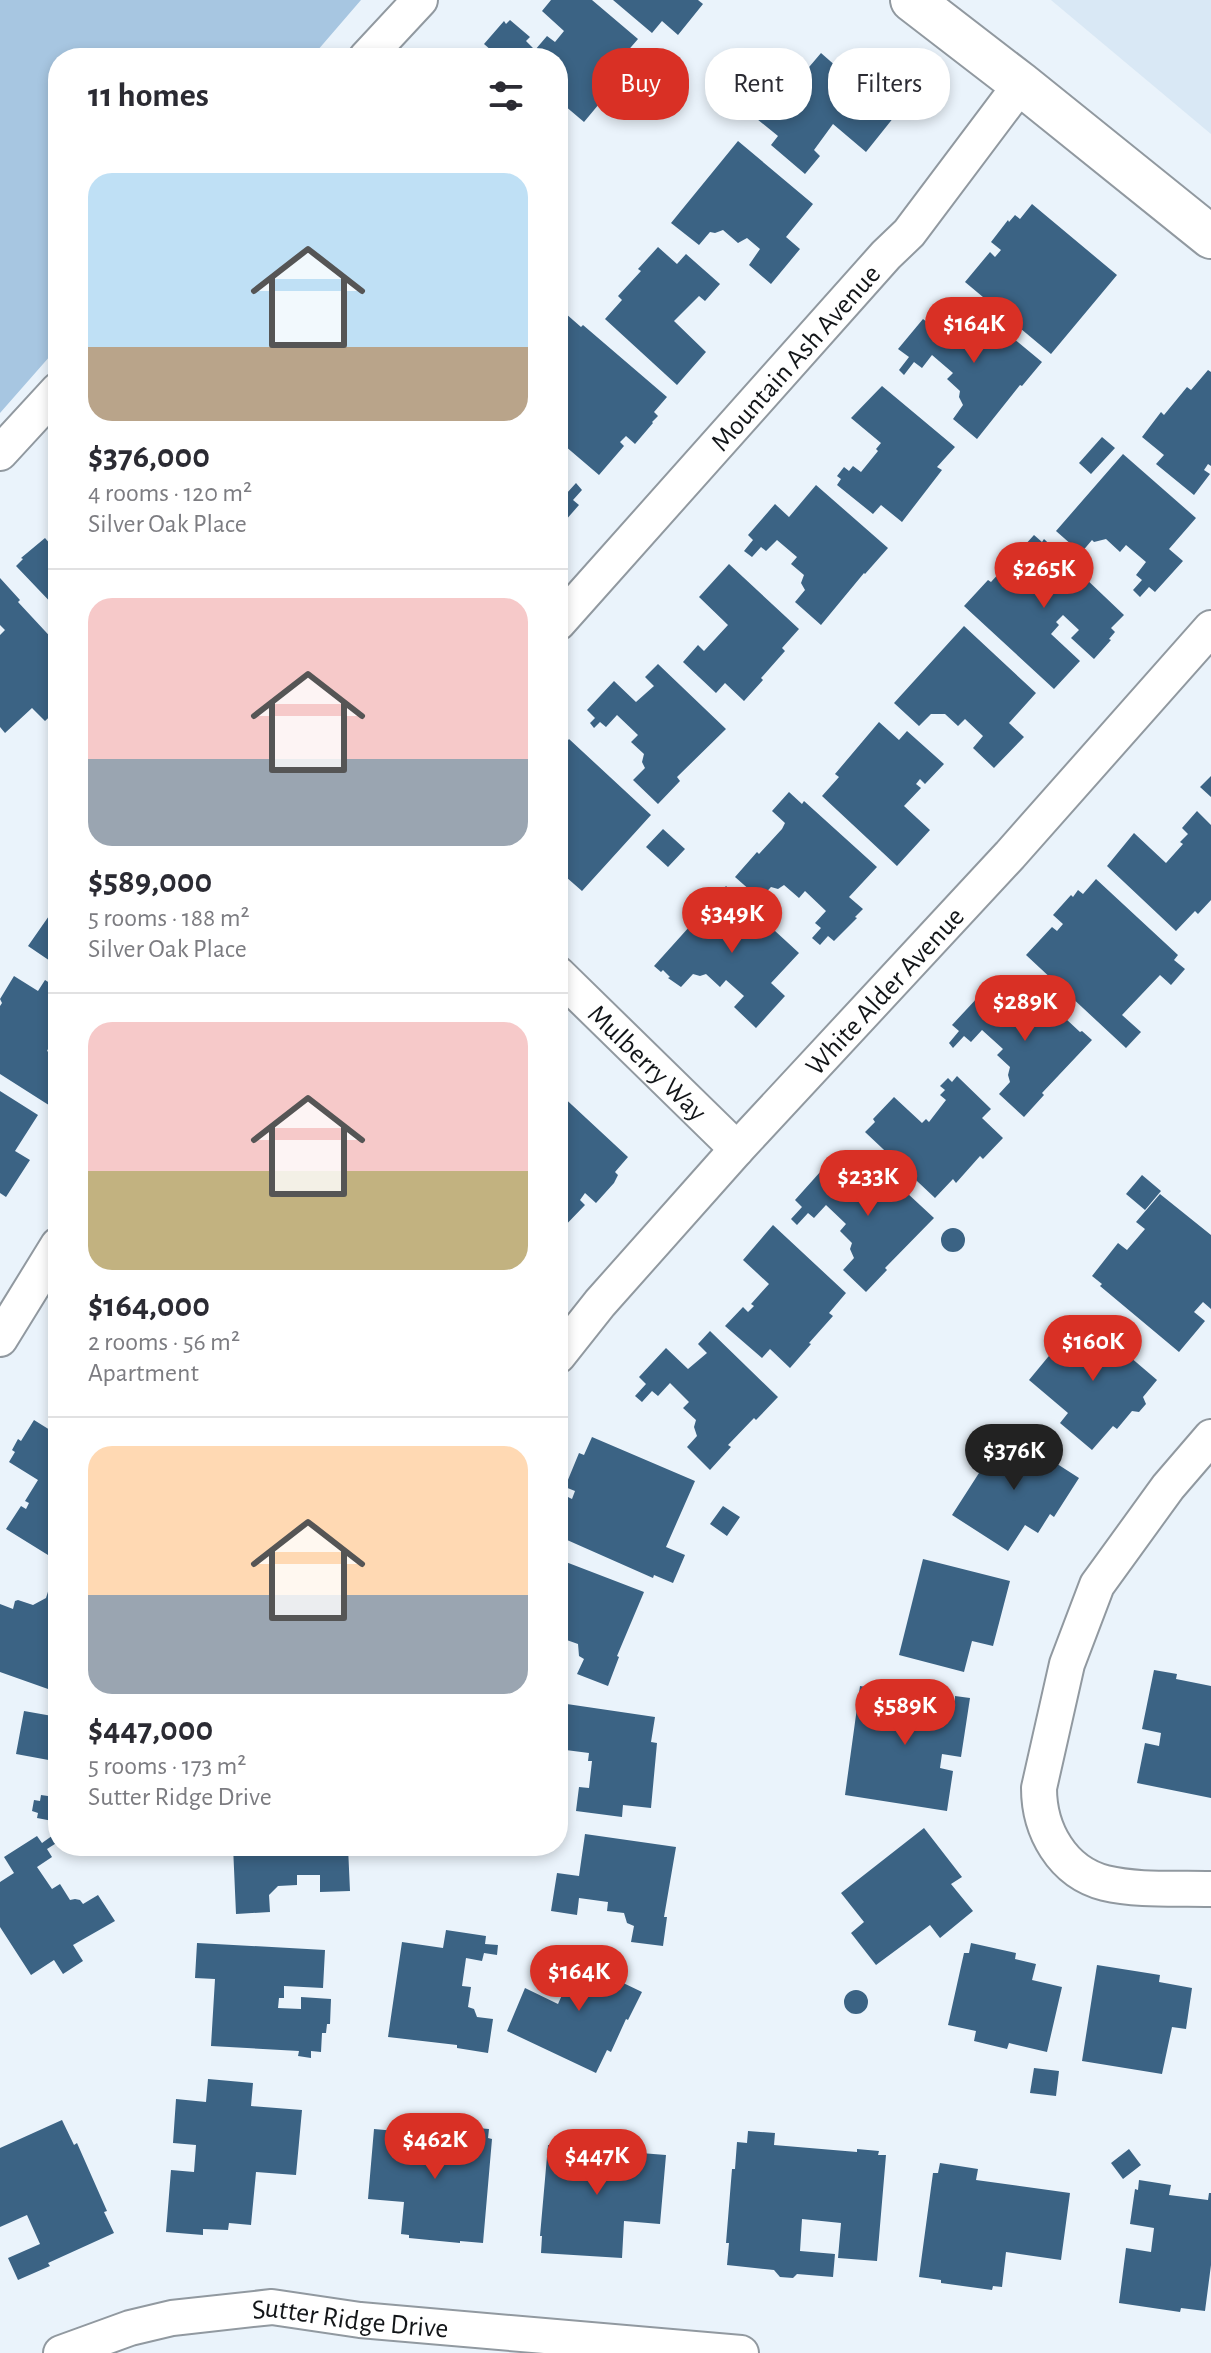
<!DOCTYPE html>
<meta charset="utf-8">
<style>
:root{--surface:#fff;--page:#f7f7f7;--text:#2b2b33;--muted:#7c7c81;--line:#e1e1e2;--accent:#d93025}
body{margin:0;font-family:"Alegreya Sans",sans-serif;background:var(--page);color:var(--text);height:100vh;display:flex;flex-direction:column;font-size:30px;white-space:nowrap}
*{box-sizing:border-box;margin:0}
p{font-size:26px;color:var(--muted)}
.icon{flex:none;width:44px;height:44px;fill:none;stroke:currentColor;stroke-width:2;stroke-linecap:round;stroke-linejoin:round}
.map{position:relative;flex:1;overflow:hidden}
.side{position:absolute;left:48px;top:48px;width:520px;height:1808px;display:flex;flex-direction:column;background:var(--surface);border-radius:32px;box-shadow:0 4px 12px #0003}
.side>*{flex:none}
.top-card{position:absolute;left:592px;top:48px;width:498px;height:72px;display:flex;gap:16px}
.price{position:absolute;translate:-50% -68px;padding:0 18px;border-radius:28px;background:var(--accent);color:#fff;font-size:26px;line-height:52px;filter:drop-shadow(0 2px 4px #0008)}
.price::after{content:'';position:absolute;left:50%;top:48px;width:24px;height:18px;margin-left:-12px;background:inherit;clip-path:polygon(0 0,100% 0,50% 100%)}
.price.selected{background:#222;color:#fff}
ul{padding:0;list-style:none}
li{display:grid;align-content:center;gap:16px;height:424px;padding:0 40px}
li+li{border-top:2px solid var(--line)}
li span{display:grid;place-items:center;height:248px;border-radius:24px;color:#555}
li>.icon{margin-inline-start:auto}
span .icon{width:144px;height:144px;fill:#fffc;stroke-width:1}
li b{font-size:34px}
h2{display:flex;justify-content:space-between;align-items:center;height:96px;padding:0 40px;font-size:34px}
.pill{padding:0 28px;border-radius:32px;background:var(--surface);box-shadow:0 4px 12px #0003;font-size:28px;line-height:72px}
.pill.selected{background:var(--accent);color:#fff}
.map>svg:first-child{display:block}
.built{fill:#d9e8f5}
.green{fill:#a7c6e1}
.building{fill:#3b6384}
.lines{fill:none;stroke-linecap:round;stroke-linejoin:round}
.minor-casing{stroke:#9199a0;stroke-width:38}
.tertiary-casing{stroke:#9199a0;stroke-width:46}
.minor{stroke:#fff;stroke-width:34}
.tertiary{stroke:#fff;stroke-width:42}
.labels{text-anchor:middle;stroke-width:8;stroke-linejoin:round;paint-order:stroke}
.street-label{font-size:28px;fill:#131619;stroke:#eaf3fb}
</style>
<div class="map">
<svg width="1211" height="2353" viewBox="0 0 1211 2353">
<rect width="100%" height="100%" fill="#eaf3fb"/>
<path class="built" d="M1051 0H1211V134Z"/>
<path class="green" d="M0 0H361L311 58H58V347L0 413Z"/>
<path class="building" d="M551 0H592L638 39 599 84 609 92 584 122 558 100V58H500L484 44 504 21 506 24 510 20 530 37 526 41 535 50 547 36 555 42 564 31 542 11Z
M613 0H698L703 4 678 35 662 21 652 33Z
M821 53 894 117 866 152 833 124 814 150 820 156 805 174 771 145 778 136 757 119 800 70 804 73Z
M738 141 813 204 786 237 800 249 771 284 749 265 760 249 747 238 738 243 723 230 715 233 710 232 699 245 671 223Z
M1032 204 1117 275 1051 354 965 282 990 252 995 257 1001 250 991 242 1008 220 1009 222 1015 215 1020 219Z
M658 247 677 264 686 254 720 284 705 301 699 296 674 321 706 352 677 385 605 319 622 300 618 296 641 271 638 269Z
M968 301 1042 362 1022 386 1020 385 977 439 953 419 963 405 959 397 960 391 947 379 953 373 932 355 922 368 914 362 904 375 899 370 909 357 898 349 923 319 950 340 966 324 957 315Z
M565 313 581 327 583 325 667 397 654 412 658 416 652 422 653 423 635 444 626 436 620 442 624 446 599 475 558 440V322Z
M1208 370 1211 372V466L1208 464 1204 470 1210 474 1194 495 1156 464 1164 455 1142 437 1161 412 1164 415 1187 387 1191 390Z
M882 386 955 447 937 467 942 470 902 522 881 505 873 514 837 485 841 479 837 476 844 467 849 471 853 466 861 472 878 451 876 449 881 443 851 418Z
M1102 437 1115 448 1091 474 1079 463Z
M1123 454 1196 518 1169 549 1183 561 1155 592 1149 587 1140 597 1133 590 1142 580 1136 575 1146 562 1126 545 1120 552 1106 539 1094 542 1092 540 1081 553 1056 531Z
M576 483 582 490 573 500 579 505 558 529V493L561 489 566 494Z
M816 485 888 548 865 574 864 573 821 625 795 602 805 590 801 583 804 575 791 564 797 557 777 540 766 551 761 547 752 557 744 551 753 540 748 535 775 504 789 517Z
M1034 535 1042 542 1044 539 1124 615 1111 628 1115 632 1109 639 1111 640 1094 659 1071 638 1079 630 1063 615 1056 622 1059 625 1051 634 1080 661 1054 689 964 606 988 580 991 582Z
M45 538 58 553V610L16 566 23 559 21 558Z
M729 564 799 629 782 648 785 651 761 678 763 680 744 701 725 683 716 693 683 662 698 645 704 651 728 625 699 597Z
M0 578 20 600 18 602 58 645V685L53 689 58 695V709L45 721 32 708 5 733 0 727V635L5 630 0 625Z
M964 626 1036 693 1009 723 1024 737 994 768 973 748 983 736 965 719 958 726 945 714H931L919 726 894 703Z
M658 664 726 729 677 777 680 781 658 804 633 780 645 768 642 762 644 754 631 742 638 735 617 715 606 727 600 722 594 728 590 723 595 718 587 710 614 681 636 702 654 686 645 677Z
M879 722 899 740 907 731 944 764 925 784 920 779 916 784 921 788 904 806 930 830 897 866 822 796 839 777 835 774Z
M569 739 651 815 582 891 558 870V752Z
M1211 776V797L1200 787Z
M789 792 802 804 804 801 877 867 849 897 863 909 855 917 857 918 834 941 828 936 820 945 812 938 821 928 815 923 826 911 805 891 799 898 784 885 778 889 771 887 760 899 735 877 757 852 759 854 782 829 785 823 772 811Z
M1197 811 1211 825V900L1198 914 1195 911 1176 931 1107 866 1134 833 1166 863 1183 844 1180 842 1188 834 1182 828Z
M663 829 685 849 668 867 646 847Z
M1096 879 1178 955 1174 960 1185 969 1171 985 1160 975 1122 1015 1141 1032 1126 1048 1026 955 1052 927 1057 931 1063 924 1053 915 1071 895 1073 897 1078 890 1083 894Z
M726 886 799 953 771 983 785 996 756 1028 734 1007 744 996 726 980 720 987 706 974 700 976 693 974 681 987 668 978 670 977 663 970 661 972 654 966Z
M58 903V962L56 965 28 946Z
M14 976 38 991 45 980 58 988V1030L57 1029 48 1043 50 1045 47 1051 58 1058V1104L55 1109 0 1074V1006L2 1003 0 999Z
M1023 979 1080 1032 1082 1031 1092 1040 1042 1093 1044 1095 1024 1117 999 1094 1010 1082 1008 1075 1010 1067 997 1055 1003 1049 982 1030 971 1042 964 1036 953 1048 949 1043 959 1031 952 1025 979 996 1000 1016 1019 1000 1010 992Z
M957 1076 991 1109 982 1118 1003 1138 983 1159 980 1156 956 1183 953 1179 935 1198 865 1132 875 1122 873 1119 894 1097 922 1123 926 1119 929 1122 946 1100 940 1095 945 1090 940 1086 948 1078 952 1082Z
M0 1091 38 1115 15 1151 30 1160 6 1197 0 1193Z
M558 1092 628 1157 615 1172 618 1175 614 1183 596 1203 585 1193 580 1200 585 1205 558 1233Z
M865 1154 934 1218 885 1268 887 1270 866 1292 843 1270 854 1258 850 1249 852 1243 840 1231 846 1224 826 1205 814 1218 808 1213 797 1225 791 1219 802 1207 795 1200 821 1171 843 1192 853 1181 855 1184 862 1176 853 1168Z
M1142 1175 1161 1191 1145 1210 1126 1194Z
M1160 1194 1211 1235V1309L1203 1302 1194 1312 1205 1321 1179 1352 1100 1286 1102 1284 1092 1276 1118 1243 1127 1250 1145 1229 1136 1222Z
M773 1225 846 1293 829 1313 833 1316 809 1343 811 1344 790 1368 770 1349 762 1358 725 1326 743 1307 748 1312 754 1306 751 1304 769 1284 743 1260Z
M941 1240a12 12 0 1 1 24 0a12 12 0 1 1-24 0Z
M1082 1316 1157 1380 1143 1397 1146 1404 1139 1412 1132 1411 1117 1429 1113 1426 1092 1450 1060 1423 1068 1413 1029 1380Z
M710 1331 778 1397 756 1420 754 1418 728 1445 731 1447 710 1470 687 1447 697 1436 694 1427 696 1420 683 1408 689 1402 670 1383 658 1396 652 1391 642 1402 635 1396 646 1384 639 1377 666 1348 688 1369 707 1353 698 1344Z
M34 1420 58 1435V1546L55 1544 48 1555 6 1529 21 1506 26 1509 29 1503 25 1501 38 1480 9 1462 15 1452 12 1450 18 1439 21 1441Z
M1006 1431 1079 1478 1054 1517 1050 1514 1038 1533 1025 1525 1008 1551 952 1515Z
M592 1437 695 1481 666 1547 685 1555 673 1583 654 1575 653 1578 558 1536V1516L566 1496 572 1499 575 1491 565 1487 579 1453 584 1455Z
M723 1506 740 1517 727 1536 710 1524Z
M558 1559 644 1592 617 1656 619 1657 608 1686 577 1674 584 1659 579 1656 578 1644 561 1638 564 1630 558 1627Z
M923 1559 1010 1581 993 1646 972 1641 964 1672 899 1655Z
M51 1582 58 1584V1669L52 1689 49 1687 48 1689 0 1672V1604L13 1609 15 1601 18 1600 33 1605 46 1598Z
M1154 1670 1177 1674 1176 1679 1211 1686V1798L1137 1783 1145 1743 1159 1746 1161 1733 1142 1729Z
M860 1686 955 1701V1696L970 1698 961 1757 942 1754 940 1768 953 1771 947 1811 845 1795Z
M560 1703 655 1717 651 1742 657 1743 651 1808 623 1805 622 1817 576 1811 579 1787 589 1788 592 1761H588L589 1753 558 1749V1718Z
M24 1711 58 1717V1769L53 1768 54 1761 16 1754Z
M57 1772H58V1822L37 1818 38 1813 32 1811 34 1800 40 1801 41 1795 48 1796 50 1786 54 1787Z
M924 1828 962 1877 951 1884 973 1911 940 1938 930 1925 876 1965 851 1933 864 1922 841 1893Z
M56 1833 58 1842 47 1849 52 1857 37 1867 52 1889 60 1884 70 1900 75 1899 80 1900 83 1904 98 1895 115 1921 73 1945 83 1961 63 1974 54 1960 31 1975 0 1927V1882L14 1873 4 1857 37 1836 42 1843Z
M585 1834 676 1847 664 1917H667L663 1946 631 1942 634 1926 627 1923 624 1913 607 1911 608 1902 579 1898 577 1915 551 1911 557 1873 579 1876Z
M233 1846 348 1847 350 1891 320 1892V1875H297V1885L278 1886 269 1895 270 1912 236 1914Z
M446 1930 486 1936 485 1944 498 1945 497 1955 484 1953 482 1961 466 1958 462 1986 471 1987 468 2007 474 2009 477 2017 493 2019 488 2053 457 2048V2045L388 2037 402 1942 443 1948Z
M197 1943 325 1950 323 1988 284 1986V1998H279L278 2008 301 2009V1997L331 1999 330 2024H327L326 2033H322L321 2052 311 2051V2058L298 2056 299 2051 211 2046 215 1979 195 1978Z
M971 1943 1016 1953 1015 1959 1036 1964 1032 1980 1062 1987 1047 2052 1009 2043 1007 2049 974 2041 976 2031 948 2025 964 1953H969Z
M577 1949 621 1969 617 1980 642 1992 628 2020 626 2019 611 2052 607 2050 596 2073 507 2031 525 1988 558 2004 571 1975 566 1973Z
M1097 1965 1160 1975 1159 1982 1192 1988 1186 2029 1172 2027 1162 2074 1082 2061Z
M844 2002a12 12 0 1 1 24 0a12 12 0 1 1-24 0Z
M1034 2068 1059 2071 1056 2096 1030 2093Z
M208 2079 253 2083 251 2106 302 2110 296 2175 256 2172 251 2225 229 2223 228 2230 203 2229V2235L166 2232 171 2170 194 2172 196 2145 173 2143 176 2099 206 2102Z
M62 2120 74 2145 77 2143 107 2211 104 2212 114 2233 48 2263 50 2266 18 2280 8 2258 40 2244 27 2215 0 2227V2148Z
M451 2126 489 2129 488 2138 492 2139 483 2243 460 2241V2243L409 2238V2235L401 2234 404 2202 368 2199 374 2129 451 2136Z
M748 2131 775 2133 774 2145 857 2152V2149L879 2151 878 2155H886L877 2261 838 2258 841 2223 802 2219 800 2251 835 2254 833 2277 797 2274 793 2278 780 2277 774 2270 727 2265 729 2243H726L732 2169H735L737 2142 747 2143Z
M554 2137 591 2140 590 2149 666 2155 660 2224 624 2221 622 2258 541 2253 542 2236H540L548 2145H554Z
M1129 2149 1141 2165 1123 2179 1111 2163Z
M940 2163 978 2169 976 2180 1070 2193 1061 2260 1006 2252 1002 2287 993 2286 992 2290 941 2283V2280L919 2277 933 2173H938Z
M1139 2180 1171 2185 1169 2195 1208 2200 1209 2193H1211V2265L1205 2311 1181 2308 1180 2312 1119 2303 1126 2248 1151 2252 1154 2228 1130 2224 1135 2189 1138 2190Z"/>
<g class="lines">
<g class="minor-casing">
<g id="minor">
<path d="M366 58 420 0"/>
<path d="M0 453 58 390"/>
<path id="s1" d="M558 623 886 255 909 233 1021 84"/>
<path id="s2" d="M558 974 737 1149"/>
<path d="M0 1339 58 1245"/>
<path id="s3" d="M558 1356 600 1303 737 1149 1010 855 1211 628"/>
<path d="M1211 1437 1168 1487 1097 1585 1067 1664 1039 1788C1039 1830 1062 1872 1105 1883 1138 1891 1177 1888 1211 1889"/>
<path id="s4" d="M61 2353 130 2328 172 2318 272 2307 360 2320 741 2353"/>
</g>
</g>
<g class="tertiary-casing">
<path id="tertiary" d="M912 0 1021 84 1211 237"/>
</g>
<use href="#minor" class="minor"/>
<use href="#tertiary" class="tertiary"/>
</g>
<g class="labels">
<g class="street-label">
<text dy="10" stroke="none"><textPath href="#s1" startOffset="356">Mountain Ash Avenue</textPath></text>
<text dy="10" stroke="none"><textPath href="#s3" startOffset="490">White Alder Avenue</textPath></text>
<text dy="10" stroke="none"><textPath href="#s2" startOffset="126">Mulberry Way</textPath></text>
<text dy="10" stroke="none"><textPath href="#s4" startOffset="296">Sutter Ridge Drive</textPath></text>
</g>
</g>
</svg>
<b class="price" style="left:974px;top:365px">$164K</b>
<b class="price" style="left:1044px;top:610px">$265K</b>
<b class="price" style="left:732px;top:955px">$349K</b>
<b class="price" style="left:1025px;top:1043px">$289K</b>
<b class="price" style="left:868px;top:1218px">$233K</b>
<b class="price" style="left:1093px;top:1383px">$160K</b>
<b class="price selected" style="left:1014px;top:1492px">$376K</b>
<b class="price" style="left:905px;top:1747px">$589K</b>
<b class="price" style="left:579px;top:2013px">$164K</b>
<b class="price" style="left:435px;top:2181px">$462K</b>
<b class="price" style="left:597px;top:2197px">$447K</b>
<div class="top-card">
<a class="pill selected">Buy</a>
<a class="pill">Rent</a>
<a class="pill">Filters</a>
</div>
<section class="side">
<h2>11 homes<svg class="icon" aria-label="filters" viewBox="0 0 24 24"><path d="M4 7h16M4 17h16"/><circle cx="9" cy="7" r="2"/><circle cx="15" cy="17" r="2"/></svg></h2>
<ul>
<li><span style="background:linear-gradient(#bfe0f5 70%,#b9a48a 0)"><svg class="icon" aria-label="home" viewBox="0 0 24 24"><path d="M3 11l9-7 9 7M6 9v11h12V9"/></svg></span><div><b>$376,000</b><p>4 rooms · 120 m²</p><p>Silver Oak Place</p></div></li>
<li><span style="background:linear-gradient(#f6c9c9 65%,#9aa5b1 0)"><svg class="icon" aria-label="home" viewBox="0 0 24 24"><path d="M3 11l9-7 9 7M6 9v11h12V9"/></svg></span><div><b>$589,000</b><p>5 rooms · 188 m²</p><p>Silver Oak Place</p></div></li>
<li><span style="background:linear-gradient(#f6c9c9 60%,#c2b280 0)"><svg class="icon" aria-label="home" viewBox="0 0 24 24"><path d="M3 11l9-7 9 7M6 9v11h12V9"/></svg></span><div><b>$164,000</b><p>2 rooms · 56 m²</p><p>Apartment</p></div></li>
<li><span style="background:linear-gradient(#ffd9b3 60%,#9aa5b1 0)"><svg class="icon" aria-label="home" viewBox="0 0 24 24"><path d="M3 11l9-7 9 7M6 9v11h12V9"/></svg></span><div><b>$447,000</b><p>5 rooms · 173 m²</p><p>Sutter Ridge Drive</p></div></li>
</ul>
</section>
</div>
